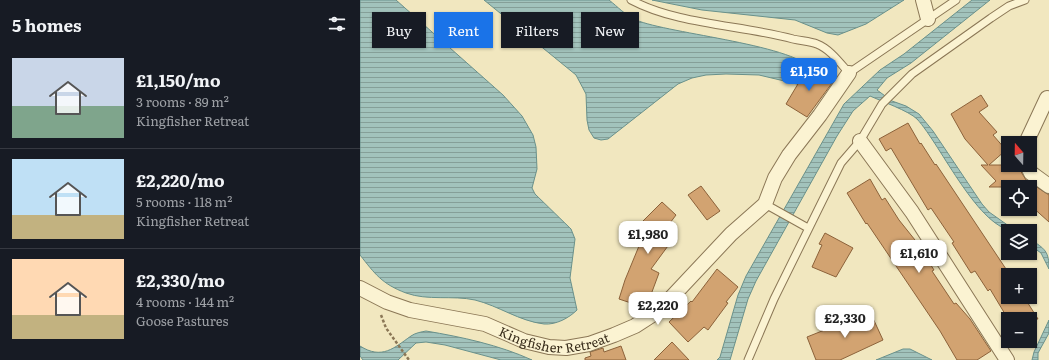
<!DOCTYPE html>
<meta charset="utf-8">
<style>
:root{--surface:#171b24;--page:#242831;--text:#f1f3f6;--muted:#9ea1a6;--line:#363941;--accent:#1a73e8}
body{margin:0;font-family:Literata,serif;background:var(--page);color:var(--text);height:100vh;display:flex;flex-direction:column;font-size:15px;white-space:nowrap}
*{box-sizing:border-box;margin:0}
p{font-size:13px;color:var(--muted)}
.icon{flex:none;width:22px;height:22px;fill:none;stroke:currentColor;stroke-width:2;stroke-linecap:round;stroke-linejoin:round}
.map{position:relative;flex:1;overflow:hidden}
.details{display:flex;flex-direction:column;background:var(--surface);width:360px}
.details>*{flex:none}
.guide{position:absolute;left:12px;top:12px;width:380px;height:36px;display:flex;gap:8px}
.needle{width:26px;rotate:340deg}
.tools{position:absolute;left:641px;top:136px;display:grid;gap:8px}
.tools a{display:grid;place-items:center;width:36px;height:36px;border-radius:0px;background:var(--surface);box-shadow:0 1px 3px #0004;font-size:20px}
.price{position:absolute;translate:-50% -34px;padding:0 9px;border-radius:8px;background:#fff;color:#222;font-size:13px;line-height:26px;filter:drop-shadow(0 1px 2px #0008)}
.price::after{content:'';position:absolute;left:50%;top:24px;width:12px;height:9px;margin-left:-6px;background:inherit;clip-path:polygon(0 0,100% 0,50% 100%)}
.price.active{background:var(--accent);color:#fff}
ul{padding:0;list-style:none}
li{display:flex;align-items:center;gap:12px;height:100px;padding:0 12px}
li+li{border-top:1px solid var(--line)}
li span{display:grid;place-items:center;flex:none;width:112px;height:80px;border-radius:0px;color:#555}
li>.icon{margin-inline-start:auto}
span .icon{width:48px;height:48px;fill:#fffc;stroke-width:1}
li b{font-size:17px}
h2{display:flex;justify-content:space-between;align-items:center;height:48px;padding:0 12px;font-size:17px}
.pill{padding:0 14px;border-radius:0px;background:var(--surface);box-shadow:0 1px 3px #0004;font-size:14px;line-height:36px}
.pill.active{background:var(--accent);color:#fff}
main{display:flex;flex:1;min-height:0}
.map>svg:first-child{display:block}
.water{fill:url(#water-rules);stroke:#69918b}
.building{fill:#d2a371;stroke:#8c623a}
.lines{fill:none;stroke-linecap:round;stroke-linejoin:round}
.service-casing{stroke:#8b7756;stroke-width:9}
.minor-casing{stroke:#8b7756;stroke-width:16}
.path{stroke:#8b7756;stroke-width:2.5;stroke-dasharray:3 2;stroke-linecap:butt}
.service{stroke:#fbf3d2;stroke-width:7}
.minor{stroke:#fbf3d2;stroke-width:14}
.labels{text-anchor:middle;stroke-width:4;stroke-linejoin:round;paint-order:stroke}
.street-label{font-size:13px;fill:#392d1b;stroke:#f8f0cf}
</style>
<main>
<section class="details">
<h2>5 homes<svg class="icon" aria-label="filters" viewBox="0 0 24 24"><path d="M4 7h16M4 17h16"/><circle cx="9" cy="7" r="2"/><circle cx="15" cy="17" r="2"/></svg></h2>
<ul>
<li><span style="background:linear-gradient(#c9d6e8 60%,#7fa58c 0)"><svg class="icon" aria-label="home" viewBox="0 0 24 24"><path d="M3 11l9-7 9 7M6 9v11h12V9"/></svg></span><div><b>£1,150/mo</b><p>3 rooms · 89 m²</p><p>Kingfisher Retreat</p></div></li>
<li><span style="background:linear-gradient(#bfe0f5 70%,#c2b280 0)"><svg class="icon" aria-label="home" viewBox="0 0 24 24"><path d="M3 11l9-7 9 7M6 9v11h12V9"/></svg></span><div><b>£2,220/mo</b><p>5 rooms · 118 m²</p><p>Kingfisher Retreat</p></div></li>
<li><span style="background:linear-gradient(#ffd9b3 70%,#c2b280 0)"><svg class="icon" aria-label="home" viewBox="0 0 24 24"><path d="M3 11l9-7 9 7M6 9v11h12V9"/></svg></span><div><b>£2,330/mo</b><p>4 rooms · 144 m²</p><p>Goose Pastures</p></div></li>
</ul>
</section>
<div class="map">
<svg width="689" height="360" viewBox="0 0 689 360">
<defs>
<pattern id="water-rules" width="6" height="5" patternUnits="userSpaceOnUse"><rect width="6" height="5" fill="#a2c3bc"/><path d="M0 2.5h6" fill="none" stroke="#859f98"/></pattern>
</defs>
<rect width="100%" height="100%" fill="#f1e7bf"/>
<path class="water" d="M0 0H36L143 95 162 116 173 135 176 147 177 169 172 188 175 194 211 229 215 239 210 278 217 310C209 318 196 325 184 324 159 321 139 306 115 300 92 295 68 301 46 293 22 284 15 274 0 255Z
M124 0H249C258 7 265 15 276 20 309 34 441 45 454 72L448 81 437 84 399 75 366 74 346 75 332 78 318 84 248 139 241 140 234 138 229 130 227 120 226 94 216 75Z
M292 0H544L506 24 478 35 467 33 435 20 342 10Z
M612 0H630L551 63 527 78 517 90 532 101 546 106 559 114 573 131 622 204 629 212 656 231C619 231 581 145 557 119 549 111 521 101 510 96L493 111 477 136 396 281 388 299 370 360H357L360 357 378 295 386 276 484 104 520 70 544 54Z
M670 239C685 249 689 251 689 269L681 253 670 245Z
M689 320V333L678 353V360H672L674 352Z
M66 331C102 337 139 345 172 360H141L85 345 66 342 56 343 38 360H3L0 356V346C22 360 34 348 51 336 55 333 61 332 66 331Z
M543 349H550L572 360H516Z"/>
<path class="building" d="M448 67 472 83 447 117 426 104Z
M621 95 628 106 619 112 637 132 633 135 646 150 629 165H657L666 180 689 195V222L670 205V187H629L636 181 621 165H628L605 139 591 114Z
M548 123 560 144 561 143 575 165 576 164 650 275H648V297H664L678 319H648L630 289 628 291 615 271 611 273 592 243 594 242 571 208 568 210 531 148 526 151 519 139Z
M510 179 522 200 525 198 539 220 555 240 574 270 572 271 594 304 596 303 610 319 631 351 617 360H597L580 331 507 223 506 224 487 193Z
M341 186 360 211 347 220 328 195Z
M302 202 316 215 307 227 316 235 291 269 299 273 286 308 259 299 265 280 279 246 269 238 278 226Z
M465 233 493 248 476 277 452 267 462 245 459 244Z
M357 269 378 287 366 302 368 303 348 330 344 327 328 342 309 322 331 301 332 302Z
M511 314 523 340 480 360H456L447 337 487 321 488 324Z
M312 342 329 360H294Z
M261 346 266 360H225V358L231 356 230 352 243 348 244 352Z"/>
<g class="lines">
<g class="service-casing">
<path id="service" d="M271 0C318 25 382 25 433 39 441 41 450 41 457 44 470 49 480 63 489 73L596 0
M405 204 448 228
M388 360 414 299 481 163 500 141 522 104 552 74 631 18 649 6 665 0"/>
</g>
<g class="minor-casing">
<g id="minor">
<path d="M563 0 568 19"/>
<path d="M500 141 552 212 647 360"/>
<path d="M666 143 687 98"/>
<path d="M667 165 671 173 689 186"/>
<path id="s1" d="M0 288 27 302 50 310 125 324 164 341 189 347 206 348 229 344 254 335 275 326 292 315 309 300 371 234 405 204 415 178 429 155 460 115 489 73"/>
</g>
</g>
<path class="path" d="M21 315 26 328 49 360"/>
<use href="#service" class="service"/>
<use href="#minor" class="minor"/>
</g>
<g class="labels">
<g class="street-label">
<text dy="5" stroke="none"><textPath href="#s1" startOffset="204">Kingfisher Retreat</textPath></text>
</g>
</g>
</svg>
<div class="tools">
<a><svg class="needle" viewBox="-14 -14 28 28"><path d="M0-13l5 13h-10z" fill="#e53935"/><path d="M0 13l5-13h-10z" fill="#9ea1a6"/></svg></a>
<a><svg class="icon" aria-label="locate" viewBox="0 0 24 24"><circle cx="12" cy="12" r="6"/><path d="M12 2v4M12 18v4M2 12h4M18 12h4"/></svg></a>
<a><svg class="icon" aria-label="layers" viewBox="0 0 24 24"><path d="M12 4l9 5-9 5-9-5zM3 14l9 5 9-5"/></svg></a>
<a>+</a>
<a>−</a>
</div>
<b class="price active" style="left:449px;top:92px">£1,150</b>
<b class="price" style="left:288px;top:255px">£1,980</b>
<b class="price" style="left:559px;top:274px">£1,610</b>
<b class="price" style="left:298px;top:326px">£2,220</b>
<b class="price" style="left:485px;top:339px">£2,330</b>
<div class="guide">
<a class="pill">Buy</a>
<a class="pill active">Rent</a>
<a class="pill">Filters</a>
<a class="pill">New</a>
</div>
</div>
</main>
